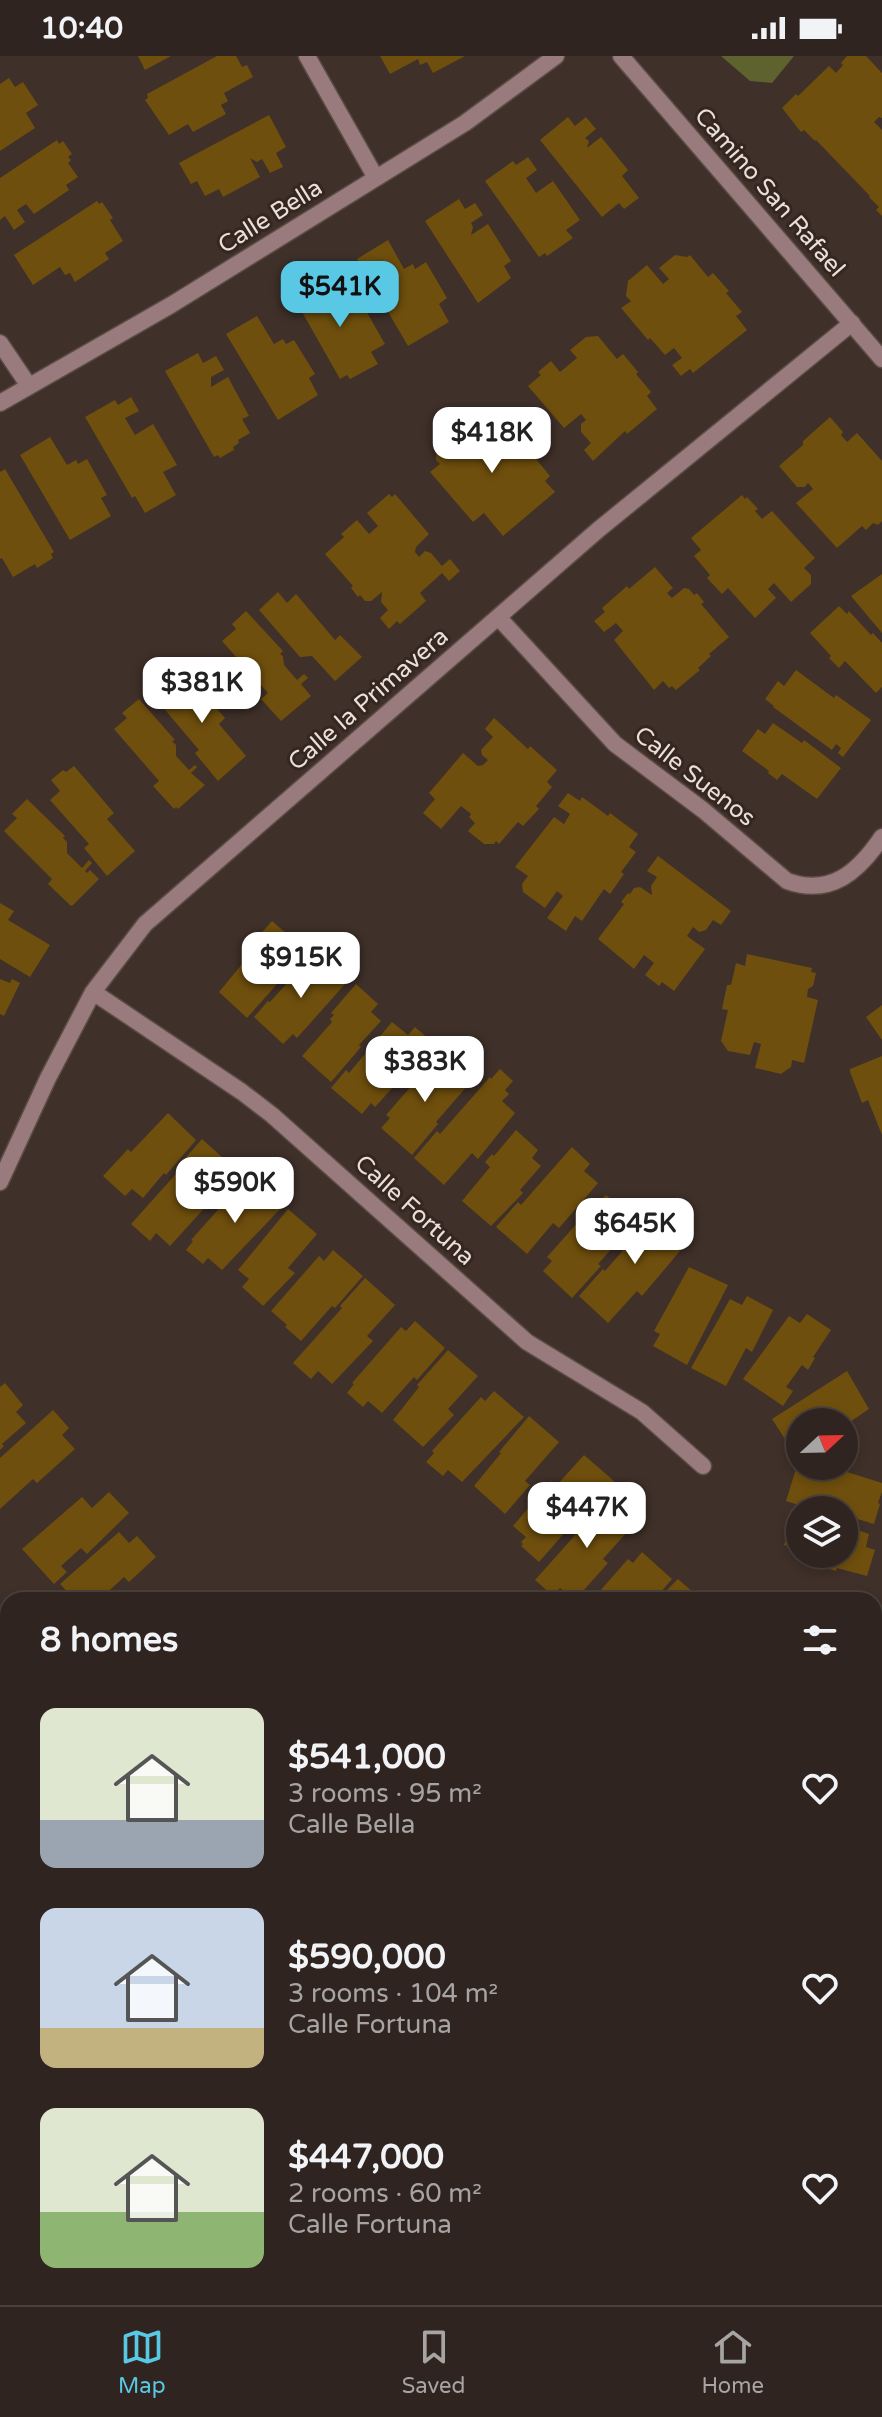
<!DOCTYPE html>
<meta charset="utf-8">
<style>
:root{--surface:#2f241f;--page:#3b302c;--text:#f1f3f6;--muted:#a7a4a4;--line:#4a413d;--accent:#59c8e5}
body{margin:0;font-family:"Varela Round",sans-serif;background:var(--page);color:var(--text);height:100vh;display:flex;flex-direction:column;font-size:30px;white-space:nowrap}
*{box-sizing:border-box;margin:0}
p{font-size:26px;color:var(--muted)}
.icon{flex:none;width:44px;height:44px;fill:none;stroke:currentColor;stroke-width:2;stroke-linecap:round;stroke-linejoin:round}
.map{position:relative;flex:1;overflow:hidden}
.details{position:absolute;left:0px;top:1536px;width:882px;height:714px;display:flex;flex-direction:column;background:var(--surface);border-radius:24px 24px 0 0;box-shadow:0 4px 12px #0003,0 0 0 2px var(--line)}
.details>*{flex:none}
.needle{width:52px;rotate:68deg}
.tools{position:absolute;left:786px;top:1352px;display:grid;gap:16px}
.tools a{display:grid;place-items:center;width:72px;height:72px;border-radius:50%;background:var(--surface);box-shadow:0 4px 12px #0003,0 0 0 2px var(--line);font-size:40px}
.price{position:absolute;translate:-50% -68px;padding:0 18px;border-radius:16px;background:#fff;color:#222;font-size:26px;line-height:52px;filter:drop-shadow(0 2px 4px #0008)}
.price::after{content:'';position:absolute;left:50%;top:48px;width:24px;height:18px;margin-left:-12px;background:inherit;clip-path:polygon(0 0,100% 0,50% 100%)}
.price.current{background:var(--accent);color:#111}
ul{padding:0;list-style:none}
li{display:flex;align-items:center;gap:24px;height:200px;padding:0 40px}
li span{display:grid;place-items:center;flex:none;width:224px;height:160px;border-radius:16px;color:#555}
li>.icon{margin-inline-start:auto}
span .icon{width:96px;height:96px;fill:#fffc;stroke-width:1}
li b{font-size:34px}
h2{display:flex;justify-content:space-between;align-items:center;height:96px;padding:0 40px;font-size:34px}
.status{display:flex;justify-content:space-between;align-items:center;height:56px;padding:0 40px;background:var(--surface);direction:ltr}
.status svg{height:22px;fill:currentColor}
.tab-bar{display:flex;justify-content:space-around;align-items:center;height:112px;border-top:2px solid var(--line);background:var(--surface);font-size:22px;color:var(--muted)}
.tab-bar a{display:grid;justify-items:center;gap:4px}
.tab-bar .current{color:var(--accent)}
.map>svg:first-child{display:block}
.green{fill:#5d622f}
.building{fill:#6f4f0d}
.lines{fill:none;stroke-linecap:round;stroke-linejoin:round}
.minor-casing{stroke:#5a4c45;stroke-width:19}
.tertiary-casing{stroke:#5a4c45;stroke-width:19}
.minor{stroke:#997a7d;stroke-width:16}
.tertiary{stroke:#997a7d;stroke-width:16}
.labels{text-anchor:middle;stroke-width:6;stroke-linejoin:round;paint-order:stroke}
.street-label{font-size:24px;fill:#eae0db;stroke:#35261f}
</style>
<div class="status"><b>10:40</b><svg viewBox="0 0 49 12"><path d="M0 12V9h3v3zM5 12V6h3v6zM10 12V3h3v9zM15 12V0h3v12zM26 1h20v11H26zM47 4h2v5h-2z"/></svg></div>
<div class="map">
<svg width="882" height="2249" viewBox="0 0 882 2249">
<rect width="100%" height="100%" fill="#3f3029"/>
<path class="green" d="M721 0H794L772 27 750 25Z"/>
<path class="building" d="M138 0H171L145 14Z
M217 0H236L242 11 247 9 253 21 224 37 228 45 221 49 226 58 193 76 188 68 169 79 145 44 148 42 147 38Z
M380 0H465L433 17 427 6 420 9 418 3 390 18Z
M847 0H866L882 17V62L879 61 874 66 882 74V160L876 154 879 151 869 141 870 140 816 84 815 85 804 74 801 76 782 52 796 38 798 40 829 10 836 17 843 9 841 7Z
M9 22 15 31 23 26 38 49 26 57 35 72 0 95V28Z
M269 59 286 91 276 97 283 111 270 117 262 103 257 106 250 102 260 121 223 141 219 133 205 140 197 125 191 128 179 107Z
M568 61 575 70 586 61 596 73 585 82 589 85 587 92 601 81 628 114 622 120 639 142 624 153 619 147 602 161 540 84Z
M57 84 59 88 63 85 72 98 68 101 71 104 68 107 78 121 66 129 69 134 34 158 26 148 17 154 25 166 14 174 5 160 0 164V122Z
M528 101 537 114 526 122 536 137 553 125 580 164 566 174 573 182 547 200 545 197 539 201 485 125 513 105 516 109Z
M459 143 465 153 475 147 483 159 471 167 473 171 471 179 488 168 511 205 504 210 511 222 478 247 425 165Z
M97 145 99 148 102 146 113 162 110 164 123 185 105 197 109 203 75 226 70 217 65 219 60 211 33 229 14 199Z
M388 184 404 213 413 208 415 213 426 206 447 242 439 248 449 266 408 290 357 203Z
M675 199 687 201 690 199 708 221 713 217 729 235 726 237 742 256 736 260 747 274 693 317 690 313 681 320 672 309 682 302 674 292 665 299 650 282 648 284 621 252 631 245 626 240 628 225 647 209 663 228 669 223 659 212Z
M338 221 345 233 333 241 342 257 361 246 385 288 371 296 378 308 350 323 347 319 340 323 293 240 322 223 325 228Z
M257 260 274 288 283 283 286 288 294 284 315 318 309 322 318 339 278 364 226 278Z
M598 280 617 303 623 298 638 316 636 318 651 336 647 340 657 353 627 378 625 375 593 405 584 394 591 387 581 376V368L586 364 581 358 564 372 528 330 541 319 538 316 551 305 560 316 577 302 570 294 586 281Z
M198 297 203 307 216 300 224 314 211 321V331L228 321 249 360 242 363 250 377 238 384 239 387 233 391 234 394 220 402 218 399 214 401 165 315Z
M131 341 139 355 125 362 135 379 153 368 177 409 163 416 176 439 145 457 135 440 132 442 85 361 115 344 118 349Z
M830 361 843 376 841 379 847 386 857 377 882 405V465L878 469 873 467 866 474 862 470 837 492 796 447 813 433 808 427 805 431H797L779 410 803 389V385Z
M484 364H499L519 386 522 383 537 399 536 403 550 420 545 425 555 436 503 480 484 457 473 466 430 416 440 408 436 404V391L456 374 473 393 479 388 469 377Z
M50 381 67 409 76 404 78 408 87 403 107 439 101 442 111 460 70 484 20 399Z
M5 413 54 496 51 498 53 502 37 512 35 508 13 521 2 502 0 503V416Z
M389 438 392 441 395 438 429 478 416 491 415 496 419 501 425 495 431 497 442 510 450 503 460 515 449 525 442 517 420 537 426 545 400 568 397 565 389 573 380 562 388 554 381 546 382 536 371 545H365L360 539 358 541 351 532 353 530 325 498 344 481 341 478 357 464 369 478 378 470 367 457Z
M742 439 745 443 747 441 758 453 755 455 762 463 772 455 815 502 804 512 811 519V528L791 546 774 527 768 533 776 542 755 562 728 532 722 538 707 522 710 519 694 500 701 494 691 482Z
M655 511 673 532 667 537 672 542 684 532 689 533 694 539 697 537 704 546 701 548 729 581 709 598 711 600 698 612 700 614 676 634 672 630 669 632 663 625 654 634 614 584 623 575 616 567 604 576 594 565 605 556 602 552 627 530 629 533Z
M882 518V577L851 540Z
M278 536 287 547 296 538 335 584 340 579 362 601 335 625 312 600 300 601 259 554Z
M839 550 847 558 849 555 871 579 873 577 882 587V631L876 637 845 605 839 612 829 602 831 600 810 577Z
M246 555 283 595 280 598 283 600 284 609 297 624 304 618 308 622 301 628 311 640 281 665 261 643 268 637 222 585 236 573 232 568Z
M796 614 834 642 836 639 871 664 843 701 838 697 841 692 836 688 832 694 773 651 774 650 765 643 778 625 784 630Z
M184 615 225 662 219 668 246 700 218 725 195 697 199 694 161 649 170 641 161 630 174 620 176 622Z
M139 643 175 684 172 685 176 689V700L189 714 195 709 197 711 191 717 205 729 178 753 176 751 174 753 153 730 159 725 114 673 127 662 122 657Z
M494 662 528 693 530 690 557 714 547 726 552 731 536 750 539 753 523 770 518 766 499 788 496 785 494 788H484L468 775 475 767 469 761 471 758 461 750 441 773 423 757 435 743 429 737 463 697 478 710 483 709 488 704 482 699 481 694 493 681 485 673Z
M773 667 802 687 804 684 841 712 817 743 782 718 777 724 768 717 769 715 742 695 758 673 765 678Z
M74 710 114 757 107 763 135 795 107 820 84 792 89 788 50 744 60 735 51 724 63 714 66 716Z
M568 737 580 745 582 741 608 760 610 757 638 778 629 791 636 796 621 816 624 818 610 838 604 833 582 865 575 860 566 875 547 862 563 840 557 835 545 852 523 836 522 828 528 820 515 811 554 761 564 768 570 758 558 750Z
M27 743 65 780 63 782 67 786V797L82 812 89 804 92 807 85 815 87 817 90 814 99 823 73 849 71 850 48 828 52 823 4 775 17 762 12 758Z
M658 800 731 855 721 869 713 864 706 874 699 876 693 871 687 880 705 893 674 935 662 926 659 930 645 919 654 907 644 899 634 913 598 883 624 848 621 846 628 837 630 838 634 832 640 831 652 839 651 830 657 821 647 815Z
M0 847 14 855 8 864 50 889 30 921 0 903Z
M272 865 295 885 288 892 297 901 276 925 278 927 247 962 219 936 252 896 248 892Z
M315 896 346 927 297 982 293 978 283 988 254 961 268 945 270 946Z
M747 898 812 912 811 916 816 917 813 930 808 933 807 941 818 944 804 1007 792 1004 791 1011 781 1018 755 1012 761 988 754 986 750 999 728 995 721 985 728 954 722 953 727 929H731L736 907 745 910Z
M0 923 10 927 12 923 20 927 4 960 0 958Z
M356 928 378 948 371 956 381 965 359 989 361 991 331 1026 302 1000 332 966 330 963 334 959 331 957Z
M882 949V984L866 961Z
M392 966 408 979 415 971 430 984 421 994 424 997 375 1051 371 1047 362 1058 331 1032 346 1014 349 1017Z
M445 996 461 1009 454 1017 468 1029 436 1066 438 1068 412 1099 381 1072 390 1062 386 1059 434 1004 437 1006Z
M882 1000V1079L868 1044 862 1047 850 1016V1013Z
M500 1013 513 1025 505 1034 509 1038 502 1045 515 1057 478 1103 472 1097 444 1129 414 1102 437 1075 440 1078 490 1021 491 1023Z
M168 1057 196 1084 166 1119 164 1117 143 1142 132 1133 125 1140 103 1120 128 1093 131 1096Z
M516 1074 538 1094 532 1102 541 1110 520 1134 523 1137 491 1170 462 1145 490 1111 485 1106 492 1098 494 1100Z
M202 1083 232 1110 204 1142 210 1146 170 1190 156 1177 150 1185 131 1168 184 1109 181 1107Z
M572 1091 590 1108 584 1115 598 1127 559 1172 553 1167 527 1198 496 1171 518 1146 521 1149Z
M255 1123 284 1149 222 1214 208 1202 203 1208 186 1194 193 1185 191 1184 241 1128 246 1133Z
M606 1139 622 1152 616 1159 631 1171 598 1208 601 1210 572 1242 543 1215 552 1205 547 1201 596 1146 598 1147Z
M667 1148 684 1163 666 1183 680 1195 642 1240 637 1235 608 1267 579 1240 603 1213 605 1215 654 1159 656 1161Z
M288 1153 317 1178 288 1212 295 1217 263 1250 242 1231 249 1223 238 1214Z
M333 1194 363 1220 335 1252 332 1250 301 1285 285 1271 287 1269 271 1255 319 1200 324 1205Z
M689 1211 728 1229 687 1309 653 1290 660 1278 654 1275Z
M365 1222 395 1249 367 1280 373 1285 332 1328 318 1315 311 1323 293 1307 342 1252 340 1250Z
M747 1240 773 1254 752 1296 746 1292 726 1330 691 1312 730 1243 742 1249Z
M807 1258 831 1274 813 1301 815 1302 808 1314 802 1309 786 1331 793 1335 783 1350 743 1323 789 1260 800 1267Z
M415 1265 445 1292 417 1324 414 1321 382 1357 368 1345 363 1351 347 1337 354 1328 352 1327 401 1271 406 1275Z
M448 1294 478 1320 448 1353 454 1359 423 1391 393 1364 419 1331 417 1329Z
M847 1315 869 1353 844 1370V1366H800V1394L794 1397 772 1363Z
M5 1327 23 1349 16 1356 26 1367 2 1388 4 1390 0 1394V1331Z
M494 1335 524 1361 462 1426 448 1414 443 1420 426 1406 434 1397 432 1395 481 1341 485 1345Z
M53 1354 69 1372 62 1379 75 1393 37 1427 33 1423 0 1453V1402Z
M529 1360 559 1386 525 1425 530 1429 505 1458 474 1430 501 1397 499 1396Z
M584 1399 614 1425 590 1452 588 1450 539 1506 521 1490 523 1488 521 1486 526 1481 513 1470 551 1425 557 1429Z
M799 1403 800 1410H828L882 1427V1436L878 1447 880 1448 874 1468 844 1459V1454H814L786 1445Z
M109 1436 129 1457 87 1498 81 1492 61 1510 67 1516 54 1528 22 1493 82 1441 92 1452Z
M606 1439 636 1466 603 1503 608 1507 575 1544 560 1532 553 1540 535 1524 585 1468 582 1466Z
M795 1452 800 1454V1494L784 1489Z
M844 1469 869 1478 866 1491 875 1494 867 1520 837 1512 836 1515 823 1511 826 1503 814 1499 844 1498Z
M119 1476 129 1487 137 1480 156 1501 129 1526 124 1521 99 1544H75L60 1528Z
M642 1496 672 1523 654 1544H592L628 1503 633 1507Z
M678 1523 702 1544H657Z
M2 1664 8 1670V1721L0 1728V1666Z
M874 1678 882 1685V1748L874 1757Z
M8 1777V1827L3 1830 0 1824V1782Z
M1 1953 8 1954V1996L0 1994 4 1977 0 1976Z
M4 2025 8 2029V2098L0 2089V2028Z
M874 2029 882 2034V2105L874 2100Z
M0 2098 6 2106 8 2104V2133L0 2140Z
M84 2242H101L107 2249H74Z
M149 2242H214L209 2249H158Z
M463 2242H497L504 2249H457Z
M562 2242H590L584 2249H563L566 2246Z
M775 2242H854L864 2249H770Z"/>
<g class="lines">
<g class="minor-casing">
<path id="minor" d="M307 0 376 122
M0 287 29 330
M0 347 171 249 465 67 556 0
M499 562 615 688 703 754 787 825C831 841 859 815 882 781
M93 936 242 1036 272 1059 527 1286 642 1356 703 1410
M0 1126 48 1022 93 936 145 868 598 474 852 267
M0 1586 8 1595
M874 1907 882 1890
M874 2185 882 2189
M0 2223 8 2218
M686 2249 691 2242"/>
</g>
<g class="tertiary-casing">
<path id="tertiary" d="M621 0 882 303"/>
</g>
<use href="#minor" class="minor"/>
<use href="#tertiary" class="tertiary"/>
</g>
<g class="labels">
<g class="street-label">
<text transform="translate(770 136) rotate(49)" y="8">Camino San Rafael</text>
<text transform="translate(270 160) rotate(-32)" y="8">Calle Bella</text>
<text transform="translate(368 643) rotate(-41)" y="8">Calle la Primavera</text>
<text transform="translate(695 720) rotate(38)" y="8">Calle Suenos</text>
<text transform="translate(415 1154) rotate(42)" y="8">Calle Fortuna</text>
</g>
</g>
</svg>
<div class="tools">
<a><svg class="needle" viewBox="-14 -14 28 28"><path d="M0-13l5 13h-10z" fill="#e53935"/><path d="M0 13l5-13h-10z" fill="#a7a4a4"/></svg></a>
<a><svg class="icon" aria-label="layers" viewBox="0 0 24 24"><path d="M12 4l9 5-9 5-9-5zM3 14l9 5 9-5"/></svg></a>
</div>
<b class="price current" style="left:340px;top:273px">$541K</b>
<b class="price" style="left:492px;top:419px">$418K</b>
<b class="price" style="left:202px;top:669px">$381K</b>
<b class="price" style="left:301px;top:944px">$915K</b>
<b class="price" style="left:425px;top:1048px">$383K</b>
<b class="price" style="left:235px;top:1169px">$590K</b>
<b class="price" style="left:635px;top:1210px">$645K</b>
<b class="price" style="left:587px;top:1494px">$447K</b>
<section class="details">
<h2>8 homes<svg class="icon" aria-label="filters" viewBox="0 0 24 24"><path d="M4 7h16M4 17h16"/><circle cx="9" cy="7" r="2"/><circle cx="15" cy="17" r="2"/></svg></h2>
<ul>
<li><span style="background:linear-gradient(#dfe7d0 70%,#9aa5b1 0)"><svg class="icon" aria-label="home" viewBox="0 0 24 24"><path d="M3 11l9-7 9 7M6 9v11h12V9"/></svg></span><div><b>$541,000</b><p>3 rooms · 95 m²</p><p>Calle Bella</p></div><svg class="icon" aria-label="heart" viewBox="0 0 24 24"><path d="M12 20l-8-8c-3-5 5-10 8-4 3-6 11-1 8 4z"/></svg></li>
<li><span style="background:linear-gradient(#c9d6e8 75%,#c2b280 0)"><svg class="icon" aria-label="home" viewBox="0 0 24 24"><path d="M3 11l9-7 9 7M6 9v11h12V9"/></svg></span><div><b>$590,000</b><p>3 rooms · 104 m²</p><p>Calle Fortuna</p></div><svg class="icon" aria-label="heart" viewBox="0 0 24 24"><path d="M12 20l-8-8c-3-5 5-10 8-4 3-6 11-1 8 4z"/></svg></li>
<li><span style="background:linear-gradient(#dfe7d0 65%,#8fb573 0)"><svg class="icon" aria-label="home" viewBox="0 0 24 24"><path d="M3 11l9-7 9 7M6 9v11h12V9"/></svg></span><div><b>$447,000</b><p>2 rooms · 60 m²</p><p>Calle Fortuna</p></div><svg class="icon" aria-label="heart" viewBox="0 0 24 24"><path d="M12 20l-8-8c-3-5 5-10 8-4 3-6 11-1 8 4z"/></svg></li>
</ul>
</section>
</div>
<nav class="tab-bar">
<a class="current"><svg class="icon" aria-label="map" viewBox="0 0 24 24"><path d="M3 6l6-2 6 2 6-2v14l-6 2-6-2-6 2zM9 4v14M15 6v14"/></svg>Map</a>
<a><svg class="icon" aria-label="saved" viewBox="0 0 24 24"><path d="M7 4h10v16l-5-4-5 4z"/></svg>Saved</a>
<a><svg class="icon" aria-label="home" viewBox="0 0 24 24"><path d="M3 11l9-7 9 7M6 9v11h12V9"/></svg>Home</a>
</nav>
